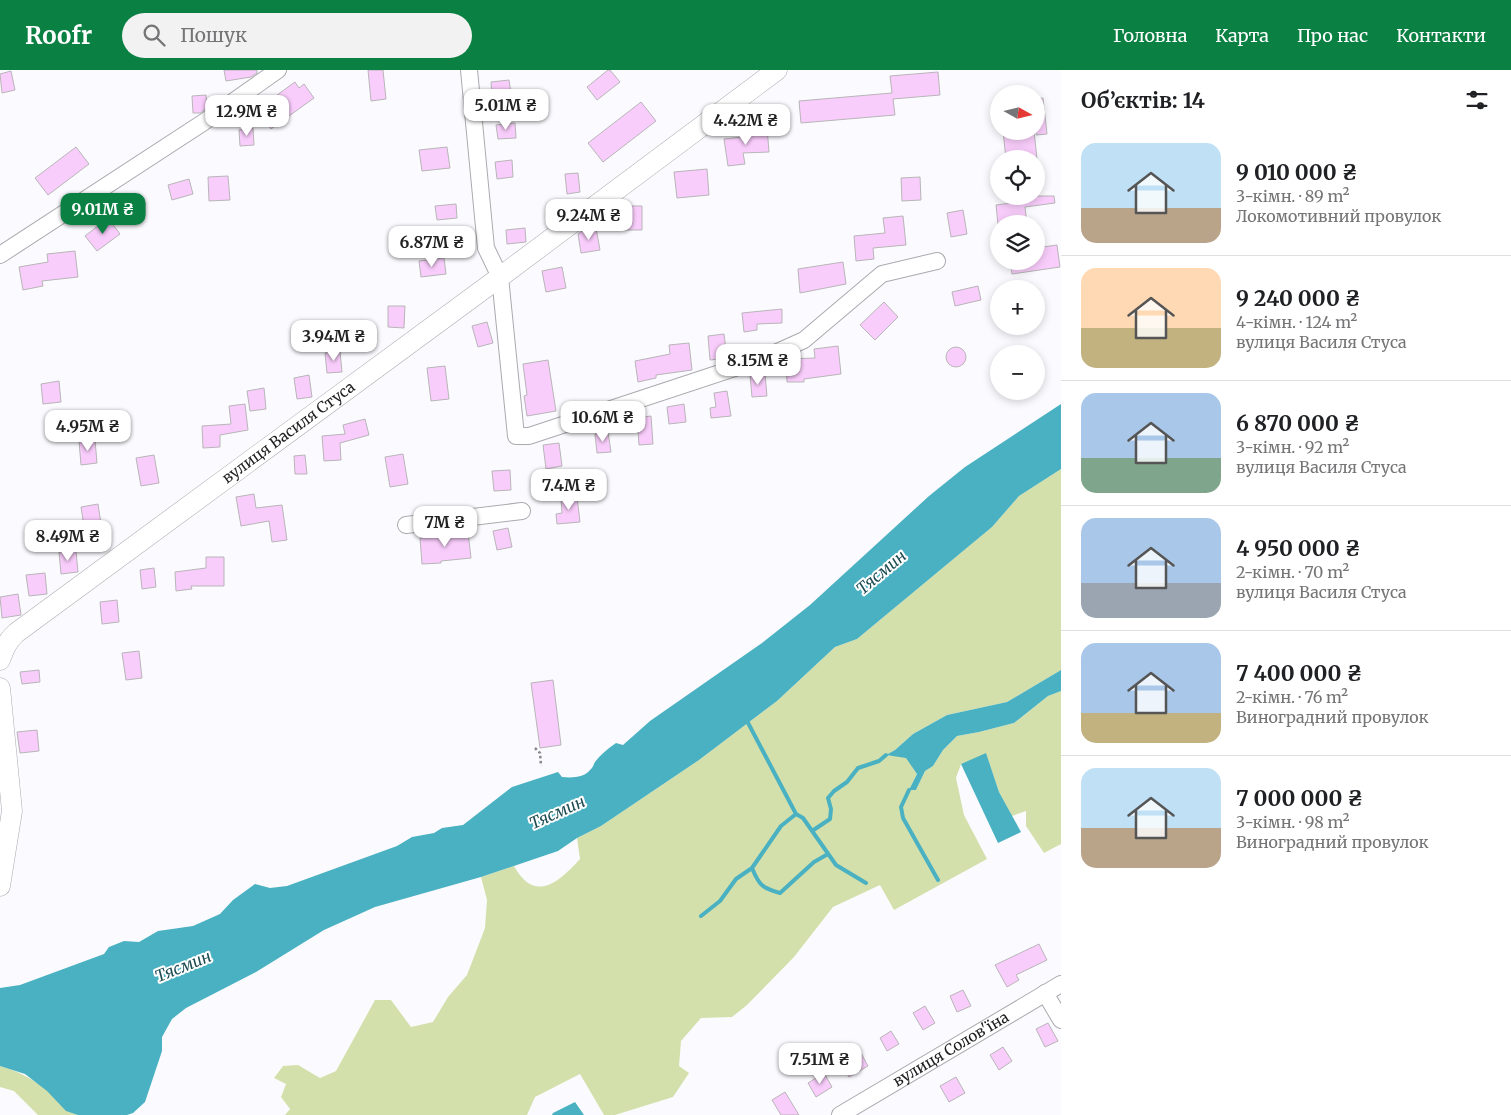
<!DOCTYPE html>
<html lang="uk">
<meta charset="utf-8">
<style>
:root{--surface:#fff;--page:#f2f2f2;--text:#202124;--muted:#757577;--line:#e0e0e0;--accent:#0b8043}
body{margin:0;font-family:Merriweather,serif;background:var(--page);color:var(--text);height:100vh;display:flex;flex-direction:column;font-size:19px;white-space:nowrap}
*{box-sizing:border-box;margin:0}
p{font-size:16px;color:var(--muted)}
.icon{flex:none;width:28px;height:28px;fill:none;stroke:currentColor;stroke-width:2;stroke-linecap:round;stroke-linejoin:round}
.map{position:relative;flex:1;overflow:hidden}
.sheet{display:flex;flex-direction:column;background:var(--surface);width:450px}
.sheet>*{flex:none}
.needle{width:32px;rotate:98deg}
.buttons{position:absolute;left:990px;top:15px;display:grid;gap:10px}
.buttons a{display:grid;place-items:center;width:55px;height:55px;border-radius:50%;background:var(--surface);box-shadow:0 2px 8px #0003;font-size:25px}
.price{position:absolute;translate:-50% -42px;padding:0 11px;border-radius:10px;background:#fff;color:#222;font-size:16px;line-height:32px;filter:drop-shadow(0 1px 2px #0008)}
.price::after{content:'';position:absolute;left:50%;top:30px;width:15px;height:11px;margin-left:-8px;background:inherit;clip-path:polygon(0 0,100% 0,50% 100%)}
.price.current{background:var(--accent);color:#fff}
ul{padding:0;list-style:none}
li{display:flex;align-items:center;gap:15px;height:125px;padding:0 20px}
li+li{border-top:1px solid var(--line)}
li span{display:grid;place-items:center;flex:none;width:140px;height:100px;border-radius:15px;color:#555}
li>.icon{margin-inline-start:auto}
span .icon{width:60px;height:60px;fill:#fffc;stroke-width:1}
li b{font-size:21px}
h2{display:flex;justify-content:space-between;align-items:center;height:60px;padding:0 20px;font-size:21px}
header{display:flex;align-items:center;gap:30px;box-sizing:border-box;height:70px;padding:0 25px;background:var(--accent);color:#fff}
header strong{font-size:24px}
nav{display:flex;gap:28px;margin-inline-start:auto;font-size:18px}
.search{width:350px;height:45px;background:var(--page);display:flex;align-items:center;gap:12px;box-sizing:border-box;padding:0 18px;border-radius:28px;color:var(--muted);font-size:19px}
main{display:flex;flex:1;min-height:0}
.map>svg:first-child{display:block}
.green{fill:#d3e0ac}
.water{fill:#49b1c1}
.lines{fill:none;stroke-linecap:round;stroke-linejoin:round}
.stream{stroke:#49b1c1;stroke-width:4}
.building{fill:#f9cdfb;stroke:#b8b5b8}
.minor-casing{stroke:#aaaaaf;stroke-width:18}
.tertiary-casing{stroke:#aaaaaf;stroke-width:21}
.path{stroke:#88888b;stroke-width:2.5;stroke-dasharray:2.5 2.5;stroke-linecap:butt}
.minor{stroke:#fff;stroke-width:16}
.tertiary{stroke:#fff;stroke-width:20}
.labels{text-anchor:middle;stroke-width:4;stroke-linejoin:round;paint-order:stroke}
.street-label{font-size:15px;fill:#1d1d1f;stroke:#fff}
.water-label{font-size:16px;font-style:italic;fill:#1e4c53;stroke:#fff}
</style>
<header>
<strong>Roofr</strong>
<div class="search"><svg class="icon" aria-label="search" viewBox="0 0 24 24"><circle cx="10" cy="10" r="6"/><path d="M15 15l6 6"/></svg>Пошук</div>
<nav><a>Головна</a><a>Карта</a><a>Про нас</a><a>Контакти</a></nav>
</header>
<main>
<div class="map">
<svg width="1061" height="1045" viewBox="0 0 1061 1045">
<rect width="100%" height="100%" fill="#fbfbff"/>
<path class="green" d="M1061 399V600L1007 632 947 645 913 664 895 680 886 685 906 687 917 704 909 720H916L925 701 933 696 943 680 957 666 979 662 1014 653 1048 626 1061 621V774L1044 783 1026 756V741L1012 746 999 722 986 684 961 694 956 708 964 745 987 789 894 840 880 815 833 837 794 887 747 935 732 947 701 948 681 971 679 996 689 1003 673 1027 615 1045H604L580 1004 535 1027 527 1045H285L290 1039 281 1027 286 1014 274 1008 283 996 298 995 320 1008 336 1001 375 930H391L411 957 433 952 448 927 467 905 485 858 487 830 481 807 514 796C535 834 559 812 580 789L577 768 601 756 699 690 777 631 835 577 857 569 992 457 1019 426Z
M0 996C19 1002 32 1008 48 1021 59 1032 62 1039 78 1045H38L14 1021 0 1017Z"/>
<path class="water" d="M1061 334V399L1019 426 992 457 857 569 835 577 777 631 699 690 601 756 577 768 558 781 481 807 375 837 324 860 256 902 186 938 172 949 162 967V981L145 1032 133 1043 127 1045H78L66 1041 47 1021 25 1004 0 996V918L20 915 104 884 109 877 124 871 139 872 158 861 193 856 220 844 233 830 255 814 270 818 287 816 397 776 412 767 434 763 442 758 463 755 512 717 558 702 562 707C572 708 584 708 591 699 594 696 593 695 595 692 600 685 609 678 616 673L623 675 650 651 762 573 810 535 929 426 965 397Z
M1061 600V621L1048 626 1014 653 979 662 957 666 943 680 933 696 925 701 916 720H909L917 704 906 688 886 685 895 680 913 664 947 645 1007 632Z
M986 683 999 722 1021 762 998 773 961 694Z
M575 1032 584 1045H552L553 1043Z"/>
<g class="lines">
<path class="stream" d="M746 649 796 744 803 748 836 795 866 813
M909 720 901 737 903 748 938 810
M796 744 781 756 752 798C759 815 762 818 780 823L814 792 828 784
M812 761 830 749 831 739 828 728 834 721 847 712 858 698 879 691 886 685
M701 846 720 831 736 809 752 798"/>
</g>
<path class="building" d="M224 0H257V3L251 7 226 11Z
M368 0H383L386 29 371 31Z
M608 0H610L620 12 597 30 587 17Z
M11 1 15 20 2 23 0 4Z
M938 2 940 25 893 29 895 45 801 53 799 31 892 23 890 6Z
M509 10 511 23 492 26 491 12Z
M295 12 299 18 304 14 314 28 271 59 261 46 266 42 262 36Z
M206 25 207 38 200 43H193L192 26Z
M1043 28 1047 64 1036 65V29Z
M641 32 656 51 603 92 588 73Z
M515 53 516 68 498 69 496 55Z
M767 57 769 82 743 83 745 94 728 96 724 69 751 66V58Z
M253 58 254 75 240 76 239 60Z
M1003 61H1034L1037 89H1006Z
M76 77 89 94 48 125 35 108Z
M447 77 450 98 422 101 419 80Z
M512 90 513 107 497 109 495 92Z
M707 99 709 125 677 128 674 102Z
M578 103 580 122 567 124 565 104Z
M228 106 230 130 209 131 208 107Z
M920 107 921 130 902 131 901 108Z
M189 109 193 124 172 130 168 115Z
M1011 126H1054L1055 133 1025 137 1027 154H998L996 135 1011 133Z
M456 134 457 148 437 150 435 136Z
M625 136H642V160H625Z
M963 140 967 164 951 167 947 143Z
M903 146 906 175 873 178 874 189 856 191 854 166 885 163 883 148Z
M108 148 120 164 97 181 85 166Z
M525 158 526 172 507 174 506 160Z
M596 158 600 180 581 183 578 164 583 160Z
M1057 175 1060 197 1012 204 1010 191H1036V178Z
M75 181 78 207 42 211 43 216 23 220 19 197 48 192 47 184Z
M444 188 446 204 421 207 419 191Z
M843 192 846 214 800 223 798 199Z
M562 197 566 218 546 222 542 201Z
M978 216 981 230 955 236 952 222Z
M884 232 898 247 875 270 860 255Z
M388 236H405L404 258 388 257Z
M782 239V253L757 254V260L744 262 742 243Z
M487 252 493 273 478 277 472 256Z
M724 264 727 288 710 290 708 266Z
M689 273 692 300 656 305V308L638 312 635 291 670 284 669 275Z
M838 276 841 304 804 309V312H787L786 289 815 288 814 279Z
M946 287a10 10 0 1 1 20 0a10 10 0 1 1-20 0Z
M340 281 342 302 327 303 325 283Z
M548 290 556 341 527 346 524 326 527 325 523 294Z
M445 296 449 329 431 331 427 298Z
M765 304 767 326 752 327 750 305Z
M309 305 312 327 297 329 294 308Z
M59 311 61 332 43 334 41 314Z
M264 318 266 339 250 341 247 321Z
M727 321 731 346 711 348 710 338 716 337 714 323Z
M245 334 248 360 220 365V377L203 378 202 356 231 354 229 336Z
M684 334 686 352 669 354 667 337Z
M651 346 653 374 639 375 637 348Z
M365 349 369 365 340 373 341 390 324 391 322 366 345 364 343 355Z
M608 362 611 382 597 383 595 364Z
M95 370 97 393 81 395 79 371Z
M559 373 562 396 546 399 543 375Z
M403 384 408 414 390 417 385 387Z
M154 385 159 413 141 416 136 388Z
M305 385 307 404H295L294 386Z
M510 400 511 420 494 421 492 401Z
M254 424 256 438 282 435 287 470 272 472 269 451 241 456 236 427Z
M577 427 580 452 557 454 556 444 562 443 561 428Z
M98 434 101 454 84 456 81 437Z
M508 458 512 477 497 480 493 461Z
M468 462 471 488 441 491V493L422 494 420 468 452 466V464Z
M76 481 78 502 61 504 59 482Z
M206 487H224V516H191L192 519 176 521 175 502 206 498Z
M154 498 156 517 142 519 140 500Z
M45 503 47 524 29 526 26 505Z
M18 524 21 545 2 548 0 527Z
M117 530 119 552 102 554 100 532Z
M139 581 142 608 126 610 122 583Z
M39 600 40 612 22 614 20 602Z
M553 610 561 675 540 678 531 613Z
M37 660 39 681 20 683 17 662Z
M1039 874 1047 890 1016 905 1019 910 1007 917 995 895Z
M963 920 971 936 957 942 950 926Z
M925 936 935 953 923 960 913 943Z
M1048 953 1058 971 1045 977 1036 959Z
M891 961 899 974 887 981 880 968Z
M1003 977 1012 991 999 1000 990 985Z
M861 983 868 996 849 1007 842 994Z
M824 1003 832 1017 816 1027 808 1013Z
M956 1007 965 1023 949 1032 940 1016Z
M785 1022 799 1045H781L772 1030Z"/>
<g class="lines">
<g class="minor-casing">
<g id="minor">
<path d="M469 0 486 178 500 207 516 366H529L762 289 804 270 882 204 937 191"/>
<path d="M0 185 204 52 278 0"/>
<path d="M406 455 522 441"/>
<path d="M1045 923 1061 950"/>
<path id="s1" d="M840 1045 1061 914"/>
</g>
</g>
<g class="tertiary-casing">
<g id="tertiary">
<path id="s2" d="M0 590C4 579 7 571 16 563L500 207 777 0"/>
<path d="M0 618 12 741 0 816"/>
</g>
</g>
<path class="path" d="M535 678 540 683 541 696"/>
<use href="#minor" class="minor"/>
<use href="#tertiary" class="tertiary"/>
</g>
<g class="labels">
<g class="street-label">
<text dy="5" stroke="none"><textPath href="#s2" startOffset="370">вулиця Василя Стуса</textPath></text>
<text dy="5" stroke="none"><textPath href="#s1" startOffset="129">вулиця Солов'їна</textPath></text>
</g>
<g class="water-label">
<text transform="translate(881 502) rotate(-40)" y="6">Тясмин</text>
<text transform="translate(557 742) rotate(-24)" y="6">Тясмин</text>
<text transform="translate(183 896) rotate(-22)" y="6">Тясмин</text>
</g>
</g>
</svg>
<div class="buttons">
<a><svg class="needle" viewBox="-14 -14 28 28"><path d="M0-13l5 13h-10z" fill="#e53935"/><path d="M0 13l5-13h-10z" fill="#757577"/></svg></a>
<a><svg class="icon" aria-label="locate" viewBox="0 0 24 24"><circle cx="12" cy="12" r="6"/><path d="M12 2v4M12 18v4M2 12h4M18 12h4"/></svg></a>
<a><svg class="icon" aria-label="layers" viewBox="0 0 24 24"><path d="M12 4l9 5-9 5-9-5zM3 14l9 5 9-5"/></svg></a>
<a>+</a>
<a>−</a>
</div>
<b class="price" style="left:506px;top:61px">5.01M ₴</b>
<b class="price" style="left:247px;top:67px">12.9M ₴</b>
<b class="price" style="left:746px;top:76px">4.42M ₴</b>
<b class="price current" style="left:103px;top:165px">9.01M ₴</b>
<b class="price" style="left:589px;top:171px">9.24M ₴</b>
<b class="price" style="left:432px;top:198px">6.87M ₴</b>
<b class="price" style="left:334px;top:292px">3.94M ₴</b>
<b class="price" style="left:758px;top:316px">8.15M ₴</b>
<b class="price" style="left:603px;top:373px">10.6M ₴</b>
<b class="price" style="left:88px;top:382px">4.95M ₴</b>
<b class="price" style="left:569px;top:441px">7.4M ₴</b>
<b class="price" style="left:445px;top:478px">7M ₴</b>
<b class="price" style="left:68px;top:492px">8.49M ₴</b>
<b class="price" style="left:820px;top:1015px">7.51M ₴</b>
</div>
<section class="sheet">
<h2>Об’єктів: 14<svg class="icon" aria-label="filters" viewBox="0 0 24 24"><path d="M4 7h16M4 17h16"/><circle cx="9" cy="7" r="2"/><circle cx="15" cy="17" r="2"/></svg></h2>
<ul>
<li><span style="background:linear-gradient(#bfe0f5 65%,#b9a48a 0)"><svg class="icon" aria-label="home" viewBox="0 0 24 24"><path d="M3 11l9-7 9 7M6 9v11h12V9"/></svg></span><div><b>9 010 000 ₴</b><p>3-кімн. · 89 m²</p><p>Локомотивний провулок</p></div></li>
<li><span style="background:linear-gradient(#ffd9b3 60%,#c2b280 0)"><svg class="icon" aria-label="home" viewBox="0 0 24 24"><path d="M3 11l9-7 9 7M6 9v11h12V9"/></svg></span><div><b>9 240 000 ₴</b><p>4-кімн. · 124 m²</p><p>вулиця Василя Стуса</p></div></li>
<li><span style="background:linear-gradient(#a9c7e8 65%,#7fa58c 0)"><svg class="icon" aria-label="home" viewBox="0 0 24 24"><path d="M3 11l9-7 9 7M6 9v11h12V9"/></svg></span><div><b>6 870 000 ₴</b><p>3-кімн. · 92 m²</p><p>вулиця Василя Стуса</p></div></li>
<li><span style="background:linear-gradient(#a9c7e8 65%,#9aa5b1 0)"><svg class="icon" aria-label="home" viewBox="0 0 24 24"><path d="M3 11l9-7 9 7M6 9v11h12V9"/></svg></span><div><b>4 950 000 ₴</b><p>2-кімн. · 70 m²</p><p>вулиця Василя Стуса</p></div></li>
<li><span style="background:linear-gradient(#a9c7e8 70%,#c2b280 0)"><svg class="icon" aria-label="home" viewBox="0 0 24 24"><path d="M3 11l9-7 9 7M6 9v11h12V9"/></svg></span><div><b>7 400 000 ₴</b><p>2-кімн. · 76 m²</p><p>Виноградний провулок</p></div></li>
<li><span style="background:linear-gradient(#bfe0f5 60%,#b9a48a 0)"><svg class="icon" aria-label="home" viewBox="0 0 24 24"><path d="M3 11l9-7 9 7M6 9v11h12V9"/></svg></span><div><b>7 000 000 ₴</b><p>3-кімн. · 98 m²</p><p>Виноградний провулок</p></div></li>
</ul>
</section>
</main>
